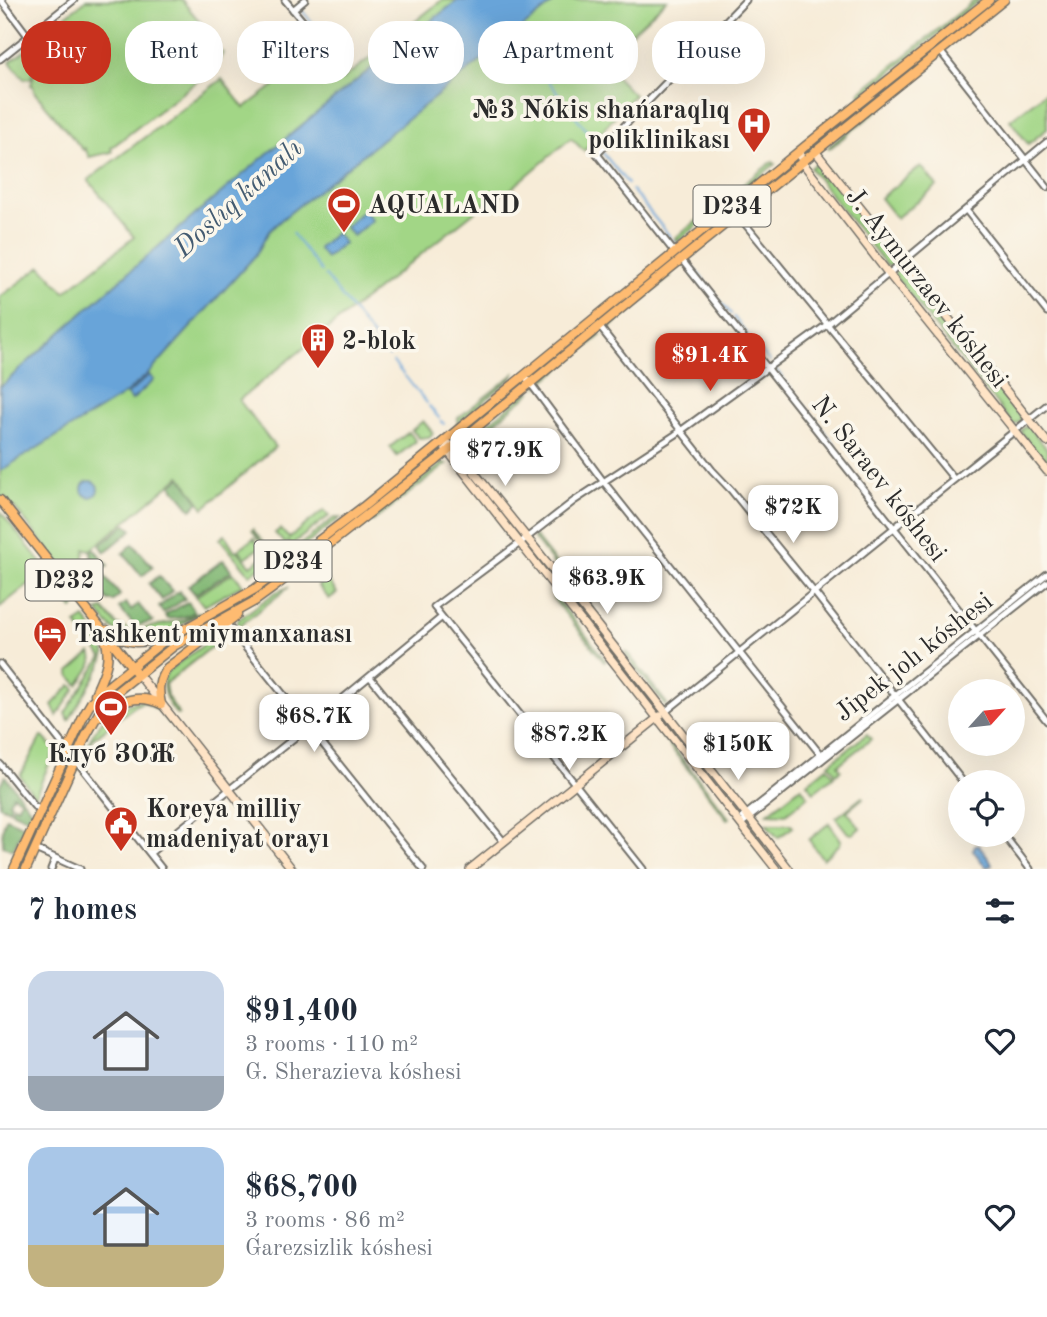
<!DOCTYPE html>
<meta charset="utf-8">
<style>
:root{--surface:#fff;--page:#f2f2f3;--text:#1f2937;--muted:#747a83;--line:#e0e1e3;--accent:#c8321e}
body{margin:0;font-family:"Old Standard TT",serif;background:var(--page);color:var(--text);height:100vh;display:flex;flex-direction:column;font-size:26px;white-space:nowrap}
*{box-sizing:border-box;margin:0}
p{font-size:23px;color:var(--muted)}
.icon{flex:none;width:38px;height:38px;fill:none;stroke:currentColor;stroke-width:2;stroke-linecap:round;stroke-linejoin:round}
.map{position:relative;height:869px;overflow:hidden}
.panel{display:flex;flex-direction:column;background:var(--surface);flex:1}
.panel>*{flex:none}
.hud{position:absolute;left:21px;top:21px;width:1006px;height:63px;display:flex;gap:14px}
.needle{width:46px;rotate:63deg}
.controls{position:absolute;left:948px;top:679px;display:grid;gap:14px}
.controls a{display:grid;place-items:center;width:77px;height:77px;border-radius:50%;background:var(--surface);box-shadow:0 7px 28px #0002;font-size:35px}
.price{position:absolute;translate:-50% -60px;padding:0 16px;border-radius:14px;background:#fff;color:#222;font-size:23px;line-height:46px;filter:drop-shadow(0 2px 4px #0008)}
.price::after{content:'';position:absolute;left:50%;top:42px;width:21px;height:16px;margin-left:-10px;background:inherit;clip-path:polygon(0 0,100% 0,50% 100%)}
.price.on{background:var(--accent);color:#fff}
ul{padding:0;list-style:none}
li{display:flex;align-items:center;gap:21px;height:175px;padding:0 28px}
li+li{border-top:2px solid var(--line)}
li span{display:grid;place-items:center;flex:none;width:196px;height:140px;border-radius:21px;color:#555}
li>.icon{margin-inline-start:auto}
span .icon{width:84px;height:84px;fill:#fffc;stroke-width:1}
li b{font-size:30px}
h2{display:flex;justify-content:space-between;align-items:center;height:84px;padding:0 28px;font-size:30px}
.tag{padding:0 24px;border-radius:28px;background:var(--surface);box-shadow:0 7px 28px #0002;font-size:24px;line-height:63px}
.tag.on{background:var(--accent);color:#fff}
.map>svg:first-child{display:block}
.green{fill:#a2d686;stroke:#668058;stroke-width:2}
.forest{fill:#81b773;stroke:#56714f;stroke-width:2}
.water{fill:#68a4d9;stroke:#4a6882;stroke-width:2}
.lines{fill:none;stroke-linecap:round;stroke-linejoin:round}
.stream{stroke:#68a4d9;stroke-width:2}
.street-casing{stroke:#726f68;stroke-width:9}
.secondary-casing{stroke:#726f68;stroke-width:10}
.primary-casing{stroke:#726f68;stroke-width:11}
.street{stroke:#fff;stroke-width:5}
.secondary{stroke:#ffe4c6;stroke-width:7}
.primary{stroke:#febb71;stroke-width:8}
.labels{text-anchor:middle;stroke-width:7;stroke-linejoin:round;paint-order:stroke}
.shield{fill:#fbf7ec;stroke:#696865;stroke-width:2}
.shield-label{font-size:24px;font-weight:bold;fill:#2b2b2b}
.poi-label{font-size:26px;font-weight:bold;fill:#2b2b2b;stroke:#fbf7ec;text-anchor:start}
.street-label{font-size:26px;fill:#2b2b2b;stroke:#fbf7ec}
.water-label{font-size:28px;font-style:italic;fill:#435b71;stroke:#fbf7ec}
</style>
<div class="map">
<svg width="1047" height="869" viewBox="0 0 1047 869">
<rect width="100%" height="100%" fill="#fbf7ec"/>
<filter id="ink" filterUnits="userSpaceOnUse"><feTurbulence type="fractalNoise" baseFrequency=".0143" numOctaves="2"/><feDisplacementMap in="SourceGraphic" scale="14" xChannelSelector="R" yChannelSelector="G"/><feConvolveMatrix kernelMatrix="1 2 1 2 8 2 1 2 1" color-interpolation-filters="sRGB"/></filter>
<filter id="wash" filterUnits="userSpaceOnUse"><feTurbulence type="fractalNoise" baseFrequency=".00686" numOctaves="4" result="noise"/><feDisplacementMap in="SourceGraphic" scale="28" xChannelSelector="R" yChannelSelector="G"/><feGaussianBlur stdDeviation="1.57" result="paint"/><feColorMatrix in="noise" values="0 0 0 0 0 0 0 0 0 0 0 0 0 0 0 0 0 1.4 0 .05"/><feComposite in="paint" operator="in"/></filter>
<g filter="url(#wash)">
<rect width="100%" height="100%" fill="#f7ecd8"/>
<path class="green" d="M86 0H182L218 44 214 47 223 53 212 73 209 72 111 148 112 152 89 157 85 148 83 150 35 93 33 86 31 85 38 60 31 78 24 79 10 62 28 48 27 46Z
M442 0H667L601 61 634 95 584 151 571 138 503 196 499 192 239 400 275 447 204 508 180 476 91 550 85 549 83 563 85 578 82 580 84 583 80 587H78L14 507H12L5 497 0 501V297L41 266 65 292 134 237 88 180 222 79 244 108 319 52 342 80Z
M975 0H980L861 96 859 93Z
M915 78 917 79 829 149 828 147 912 79Z
M1046 92 1047 129 1028 144 1010 120Z
M773 161 775 164 678 241 675 238Z
M819 161 895 258 894 262 889 266 886 265 810 168Z
M921 166 937 186 896 218 880 198Z
M898 269H902L1021 417V420L1017 424H1013L894 275Z
M670 274 671 276 607 330V326Z
M598 334 601 335 537 387 538 383Z
M514 374 513 377 457 424 458 418Z
M528 391 531 392 476 438 474 435Z
M423 421 433 433 429 437 419 438 412 430Z
M1025 427H1029L1047 449V465L1022 434 1021 430Z
M409 432 416 441 397 456 390 447Z
M443 463 447 464 373 521 371 518Z
M324 510 329 516 291 545 288 542 285 544 275 533 280 529 289 538Z
M0 511 75 605 74 608 73 609 44 572 0 607Z
M334 518H340L286 560H283L282 559Z
M253 529 274 557 250 575 220 539 225 535 235 551 237 550 251 566 268 553 252 530Z
M535 536 592 609 590 610 533 537Z
M254 538 260 547 245 558 239 549Z
M233 573 243 585 204 606 196 596Z
M327 579 337 593 329 599 318 586Z
M289 587 238 627V620L276 592Z
M555 596 606 661 604 662 553 598Z
M103 609 117 625 132 631 184 620 199 612 200 614C175 627 139 653 112 628 106 623 102 617 97 611Z
M85 618 100 639 92 644 76 624Z
M219 634 224 637 165 684 167 696 179 714 177 715C166 702 157 686 169 670Z
M103 644 105 654 101 666 69 720 65 713 102 657 96 649Z
M626 651 667 704 665 705 627 657 625 652Z
M91 653C97 663 84 676 78 685L69 675 70 674 69 672Z
M71 685 75 689 57 716 52 705Z
M141 700 157 707 169 721 168 722 157 709 144 702 136 705 93 739 84 758 82 757C96 724 105 711 141 700Z
M659 729 729 818 727 819 657 730Z
M867 734 871 739 838 765 841 770 836 774 829 764Z
M41 737H43L55 750 35 797 20 776Z
M827 767 834 776 814 792 807 783Z
M801 787 808 796 786 814 768 813Z
M862 797 863 798 847 811 860 828 853 834 848 833 836 818Z
M829 823 841 840 840 844 823 859 809 840Z
M766 824H791L793 827 778 838Z"/>
<path class="forest" d="M181 477 199 502 191 509 171 485Z
M126 524 132 530 105 552 100 545Z
M133 544 153 567 142 576 123 553Z
M94 549 108 565 101 572 120 595 114 601H108L94 582 91 551Z
M223 560 232 571 195 594 188 586Z
M159 576 172 591 162 600 149 584Z
M179 591 185 599 163 613 159 607Z
M188 602 195 612 184 617 168 619 165 615Z
M126 603 131 610 138 604 153 622 135 626 119 608Z
M5 776 31 810 27 818 11 811 14 805 17 807 21 800 13 795 9 802 11 804 9 810 0 806V785Z
M6 818 24 826 13 850 3 846C3 830 0 836 6 818Z"/>
<path class="water" d="M458 0H557L281 220 269 231 256 255 151 371 125 394 0 471V387C148 253 300 122 458 0Z
M364 210 372 220 353 236 345 227Z
M336 233 344 243 326 258 318 248Z
M149 375 154 380 132 400 127 395Z
M82 489a8 8 0 1 1 16 0a8 8 0 1 1-16 0Z
M975 845H979L992 864 989 867 985 866 973 850Z"/>
<g class="lines">
<path class="stream" d="M301 9 348 68
M527 53 594 140
M603 153 628 184
M632 190 671 238
M292 233 321 271
M673 241 676 244
M691 265 731 314
M325 275 377 342
M734 317 770 362
M381 348 389 357
M393 362 403 374
M775 368 836 446
M405 376 416 390
M418 392 427 403
M429 406 439 418
M441 421 444 424"/>
</g>
</g>
<g filter="url(#ink)">
<g class="lines">
<g class="street-casing">
<path id="street" d="M1 0 28 36
M285 0 342 68
M293 10 305 0
M940 51 1047 187
M0 59 74 0
M966 210 1047 312
M737 214 954 479
M675 253 597 154 746 0
M681 259 1047 721
M599 326 712 470 731 490 814 592 963 782
M525 376 603 481 820 754
M226 623 423 869
M0 664 67 750
M370 677 504 842
M665 712 1047 405
M75 759 162 869
M0 764 34 806 41 810
M743 817 1047 574
M741 824 1047 582
M1004 835 1030 869
M35 849 80 869
M150 853 314 722 442 617
M51 869 55 859
M643 869 434 607 520 543 574 501 675 435 828 324 1047 142"/>
</g>
<g class="secondary-casing">
<path id="secondary" d="M801 150 800 156 802 162 888 273 1047 471
M815 151 1047 442
M444 441 454 447 589 615 789 869
M446 449 776 869
M138 674 292 869
M470 869 660 716"/>
</g>
<g class="primary-casing">
<path id="primary" d="M0 500 135 671
M107 630C129 646 141 644 166 636
M95 694C105 672 113 657 103 633
M161 704C158 690 158 680 167 668L237 615
M100 716C118 701 139 693 161 704
M14 869 85 713 92 701 107 687 165 640 255 589 363 507 819 135 989 0
M26 869 86 736 100 711 114 694 174 646 255 601 277 585 437 460 668 270 1004 0"/>
</g>
<use href="#street" class="street"/>
<use href="#secondary" class="secondary"/>
<use href="#primary" class="primary"/>
</g>
</g>
<defs>
<g id="hospital-pin" transform="scale(1.75)"><path d="M0 17L-7.5 6A9.5 9.5 0 1 1 7.5 6Z" fill="#c8321e" stroke="#fbf7ec"/><path d="M-5-5h3v3.5h4V-5h3V5h-3V1.5h-4V5h-3Z" fill="#fff"/></g>
<g id="stadium-pin" transform="scale(1.75)"><path d="M0 17L-7.5 6A9.5 9.5 0 1 1 7.5 6Z" fill="#c8321e" stroke="#fbf7ec"/><path d="M0-5a6.5 5 0 1 0 0 10a6.5 5 0 1 0 0-10ZM-3.5-1.8h7v3.6h-7Z" fill="#fff"/></g>
<g id="building-pin" transform="scale(1.75)"><path d="M0 17L-7.5 6A9.5 9.5 0 1 1 7.5 6Z" fill="#c8321e" stroke="#fbf7ec"/><path d="M-4-6H4V6H1V3H-1V6H-4ZM-2.5-4.3h1.7v1.8h-1.7ZM.8-4.3h1.7v1.8H.8ZM-2.5-1h1.7V.8h-1.7ZM.8-1h1.7V.8H.8Z" fill="#fff"/></g>
<g id="hotel-pin" transform="scale(1.75)"><path d="M0 17L-7.5 6A9.5 9.5 0 1 1 7.5 6Z" fill="#c8321e" stroke="#fbf7ec"/><path d="M-6-4.5h1.5V1H6V5H4.5V3h-9V5H-6ZM-4 0a1.8 1.8 0 1 1 3.6 0ZM.5 0V-2.5h3Q6-2.5 6 0Z" fill="#fff"/></g>
<g id="civic-pin" transform="scale(1.75)"><path d="M0 17L-7.5 6A9.5 9.5 0 1 1 7.5 6Z" fill="#c8321e" stroke="#fbf7ec"/><path d="M-.6-6.5H3V-4.5H.6V-3L4-1V1h2V6H-6V1h2V-1L-.6-3ZM-1.2 2.5V6h2.4V2.5Z" fill="#fff"/></g>
</defs>
<g fill-rule="evenodd">
<use href="#hospital-pin" x="754" y="124"/>
<use href="#stadium-pin" x="344" y="204"/>
<use href="#building-pin" x="318" y="340"/>
<use href="#hotel-pin" x="50" y="633"/>
<use href="#stadium-pin" x="111" y="707"/>
<use href="#civic-pin" x="121" y="823"/>
</g>
<g class="labels">
<g class="shield">
<rect x="693.5" y="185.5" width="77" height="41" rx="5"/>
<rect x="254.5" y="540.5" width="77" height="41" rx="5"/>
<rect x="25.5" y="559.5" width="77" height="41" rx="5"/>
</g>
<g class="shield-label">
<text x="732" y="214">D234</text>
<text x="293" y="569">D234</text>
<text x="64" y="588">D232</text>
</g>
<g class="poi-label">
<text x="730" y="118" text-anchor="end">№3 Nókis shańaraqlıq<tspan x="730" dy="30">poliklinikası</tspan></text>
<text x="368" y="213">AQUALAND</text>
<text x="342" y="349">2-blok</text>
<text x="74" y="642">Tashkent miymanxanası</text>
<text x="111" y="762" text-anchor="middle">Клуб ЗОЖ</text>
<text x="146" y="817">Koreya milliy<tspan x="146" dy="30">madeniyat orayı</tspan></text>
</g>
<g class="street-label">
<text transform="translate(928 287) rotate(52)" y="9">J. Aymurzaev kóshesi</text>
<text transform="translate(880 478) rotate(52)" y="9">N. Saraev kóshesi</text>
<text transform="translate(913 656) rotate(-38)" y="9">Jipek jolı kóshesi</text>
</g>
<g class="water-label">
<text transform="translate(237 197) rotate(-42)" y="10">Doslıq kanalı</text>
</g>
</g>
</svg>
<div class="controls">
<a><svg class="needle" viewBox="-14 -14 28 28"><path d="M0-13l5 13h-10z" fill="#e53935"/><path d="M0 13l5-13h-10z" fill="#747a83"/></svg></a>
<a><svg class="icon" aria-label="locate" viewBox="0 0 24 24"><circle cx="12" cy="12" r="6"/><path d="M12 2v4M12 18v4M2 12h4M18 12h4"/></svg></a>
</div>
<b class="price on" style="left:710px;top:393px">$91.4K</b>
<b class="price" style="left:505px;top:488px">$77.9K</b>
<b class="price" style="left:793px;top:545px">$72K</b>
<b class="price" style="left:607px;top:616px">$63.9K</b>
<b class="price" style="left:314px;top:754px">$68.7K</b>
<b class="price" style="left:569px;top:772px">$87.2K</b>
<b class="price" style="left:738px;top:782px">$150K</b>
<div class="hud">
<a class="tag on">Buy</a>
<a class="tag">Rent</a>
<a class="tag">Filters</a>
<a class="tag">New</a>
<a class="tag">Apartment</a>
<a class="tag">House</a>
</div>
</div>
<section class="panel">
<h2>7 homes<svg class="icon" aria-label="filters" viewBox="0 0 24 24"><path d="M4 7h16M4 17h16"/><circle cx="9" cy="7" r="2"/><circle cx="15" cy="17" r="2"/></svg></h2>
<ul>
<li><span style="background:linear-gradient(#c9d6e8 75%,#9aa5b1 0)"><svg class="icon" aria-label="home" viewBox="0 0 24 24"><path d="M3 11l9-7 9 7M6 9v11h12V9"/></svg></span><div><b>$91,400</b><p>3 rooms · 110 m²</p><p>G. Sherazieva kóshesi</p></div><svg class="icon" aria-label="heart" viewBox="0 0 24 24"><path d="M12 20l-8-8c-3-5 5-10 8-4 3-6 11-1 8 4z"/></svg></li>
<li><span style="background:linear-gradient(#a9c7e8 70%,#c2b280 0)"><svg class="icon" aria-label="home" viewBox="0 0 24 24"><path d="M3 11l9-7 9 7M6 9v11h12V9"/></svg></span><div><b>$68,700</b><p>3 rooms · 86 m²</p><p>Ǵarezsizlik kóshesi</p></div><svg class="icon" aria-label="heart" viewBox="0 0 24 24"><path d="M12 20l-8-8c-3-5 5-10 8-4 3-6 11-1 8 4z"/></svg></li>
</ul>
</section>
